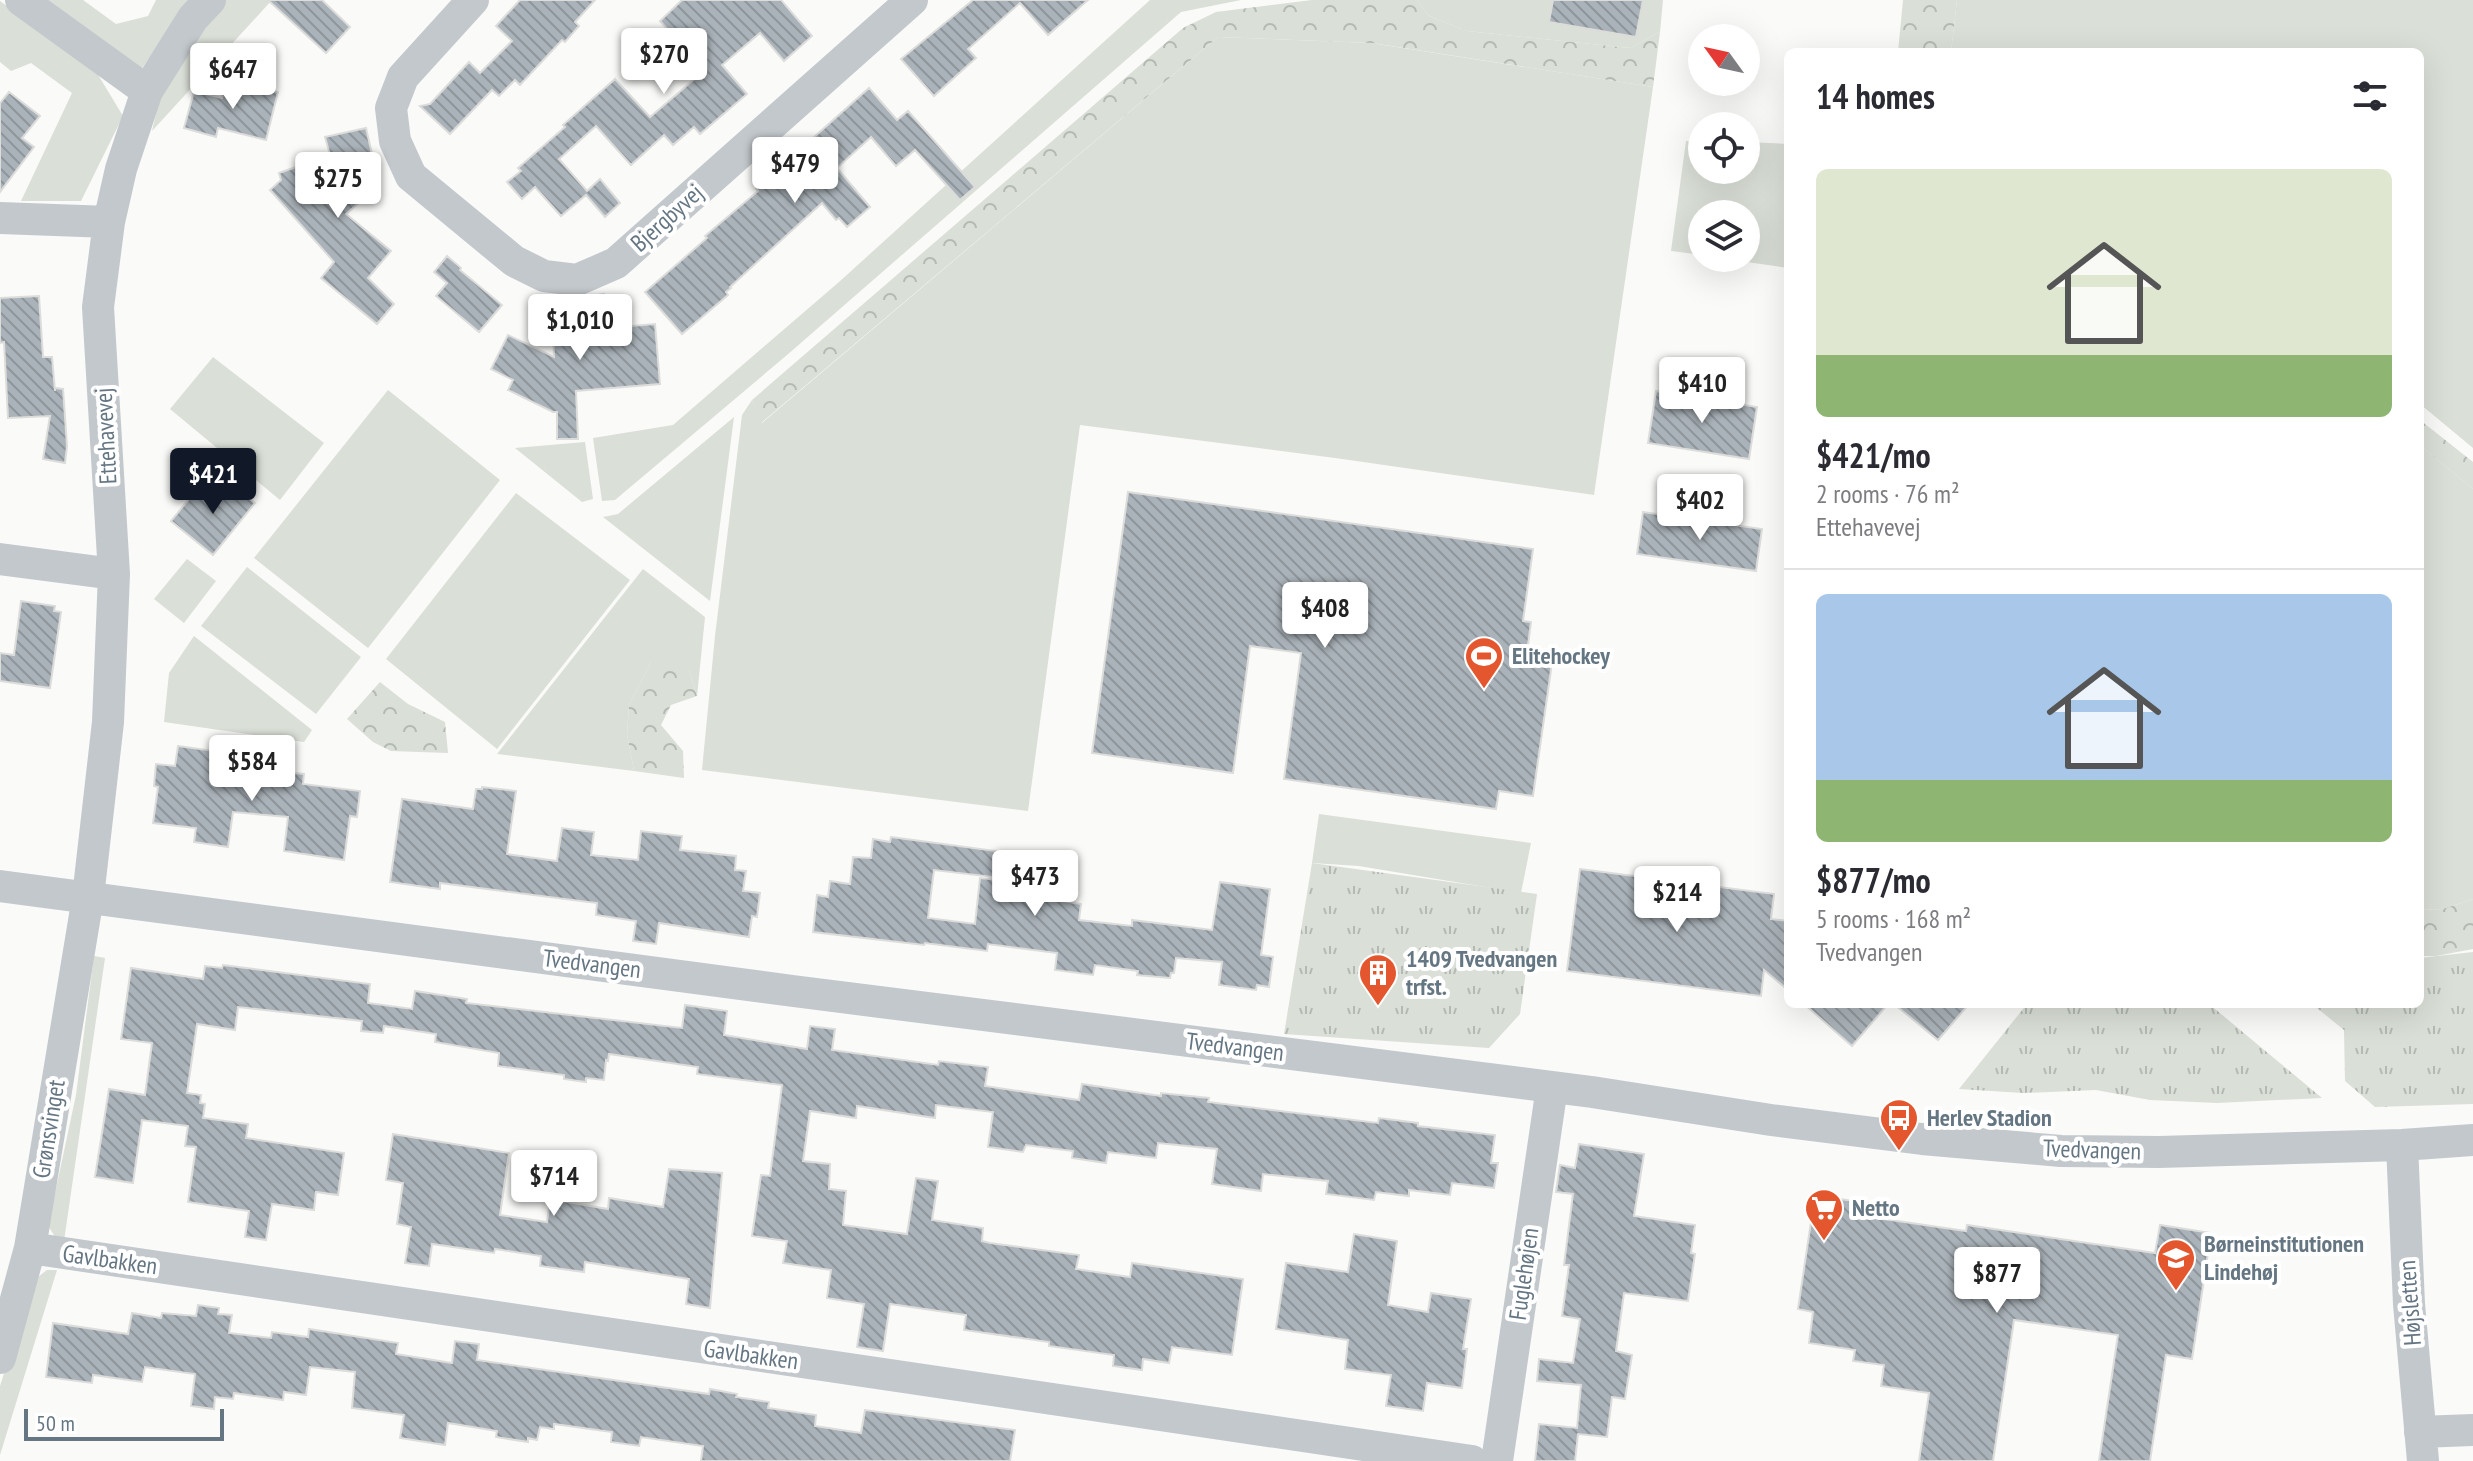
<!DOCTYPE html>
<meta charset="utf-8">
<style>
:root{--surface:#fff;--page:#f2f2f3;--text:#2b2b33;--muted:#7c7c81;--line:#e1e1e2;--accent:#111827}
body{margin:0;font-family:"PT Sans Narrow",sans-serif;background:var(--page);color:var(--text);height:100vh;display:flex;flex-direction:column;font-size:30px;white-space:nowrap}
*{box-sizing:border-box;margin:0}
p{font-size:26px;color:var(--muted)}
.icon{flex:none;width:44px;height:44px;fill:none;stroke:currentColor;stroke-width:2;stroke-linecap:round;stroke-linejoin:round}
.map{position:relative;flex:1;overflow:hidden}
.panel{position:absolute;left:1784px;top:48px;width:640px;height:960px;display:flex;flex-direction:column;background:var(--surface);border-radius:12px;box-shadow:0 8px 32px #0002}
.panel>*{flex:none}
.needle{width:52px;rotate:303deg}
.fabs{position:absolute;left:1688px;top:24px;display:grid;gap:16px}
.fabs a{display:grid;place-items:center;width:72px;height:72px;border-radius:50%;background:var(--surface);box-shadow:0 8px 32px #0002;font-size:40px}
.scale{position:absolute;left:24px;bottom:20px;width:200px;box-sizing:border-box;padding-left:8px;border:4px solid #657683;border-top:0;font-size:22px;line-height:28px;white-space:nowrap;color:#657683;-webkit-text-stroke:6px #fff;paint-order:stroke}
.price{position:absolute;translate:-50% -68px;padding:0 18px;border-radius:8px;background:#fff;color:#222;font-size:26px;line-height:52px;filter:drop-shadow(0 2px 4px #0008)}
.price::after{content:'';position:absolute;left:50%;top:48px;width:24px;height:18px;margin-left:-12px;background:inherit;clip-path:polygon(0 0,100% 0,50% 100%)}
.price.active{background:var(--accent);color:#fff}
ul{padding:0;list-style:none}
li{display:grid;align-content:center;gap:16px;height:424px;padding:0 32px}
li+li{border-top:2px solid var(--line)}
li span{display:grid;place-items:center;height:248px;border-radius:12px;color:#555}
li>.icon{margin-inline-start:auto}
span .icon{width:144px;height:144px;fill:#fffc;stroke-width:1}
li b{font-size:34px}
h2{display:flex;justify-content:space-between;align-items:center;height:96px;padding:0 32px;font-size:34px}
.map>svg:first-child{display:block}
.grass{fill:#dadfd7}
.forest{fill:url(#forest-crowns)}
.park{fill:url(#park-tufts)}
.building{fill:url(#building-back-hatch);stroke:#dcdcda;stroke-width:2}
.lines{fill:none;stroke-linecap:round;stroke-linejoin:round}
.minor{stroke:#c3c8cc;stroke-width:32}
.labels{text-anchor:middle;stroke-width:8;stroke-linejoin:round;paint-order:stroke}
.street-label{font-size:24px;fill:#657683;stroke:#fff}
.poi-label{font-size:24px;font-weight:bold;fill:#657683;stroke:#fff;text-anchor:start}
</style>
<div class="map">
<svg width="2473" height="1461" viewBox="0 0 2473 1461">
<defs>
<pattern id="forest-crowns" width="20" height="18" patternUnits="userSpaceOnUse" patternTransform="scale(2)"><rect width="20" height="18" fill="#dadfd7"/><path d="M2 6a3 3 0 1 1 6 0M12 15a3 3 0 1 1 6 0" fill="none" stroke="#b4b9b4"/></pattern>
<pattern id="park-tufts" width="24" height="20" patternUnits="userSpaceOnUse" patternTransform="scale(2)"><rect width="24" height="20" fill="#dadfd7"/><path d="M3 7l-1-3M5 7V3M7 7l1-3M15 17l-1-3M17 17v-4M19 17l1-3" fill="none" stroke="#b4b9b4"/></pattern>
<pattern id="building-back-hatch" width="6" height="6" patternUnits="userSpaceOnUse" patternTransform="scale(2)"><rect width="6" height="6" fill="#aab3b9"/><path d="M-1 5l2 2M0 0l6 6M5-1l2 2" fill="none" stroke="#8e969c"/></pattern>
</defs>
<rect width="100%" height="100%" fill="#fafaf8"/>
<path class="grass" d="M37 0H83L116 24 148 16 156 0H189L138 74Z
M221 0H272L152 131 161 93Z
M1150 0H1241L1181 12 787 355 615 500 602 501 593 438 673 425 839 282Z
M1417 0H1663L1660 32 1630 48 1467 31 1429 16Z
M1957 0H2473V448L2420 404V52H1951Z
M0 1 97 73 123 116 81 201H21L72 93 31 63 11 71 0 62Z
M1218 37 1371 43 1653 87 1594 495 1335 458 1080 425 1028 811 702 770 715 636 742 415 752 400 762 423Z
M1686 141H1702V170H1746V142L1788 144V268L1719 258H1746V214H1702V255L1671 251Z
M213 357 324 443 280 500 170 409Z
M388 390 500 480 368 648 254 558Z
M734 417 710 601 603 517 618 514Z
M585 442 593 499 582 502 515 448Z
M2420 445 2473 489V899L2443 909 2420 910Z
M516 493 630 580 497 749 386 659Z
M187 559 216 581 184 623 154 599Z
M247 567 361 657 316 714 201 626Z
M643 569 705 617 697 696 689 670 651 662 629 705 627 734 634 771 497 754Z
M194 636 312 730 304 742 164 722 169 673Z
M1319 814 1531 843 1521 893 1359 866 1312 863Z
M94 956 105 958 64 1241H58L48 1226 76 1095Z
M47 1270H57L0 1455V1386L34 1280Z"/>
<path class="forest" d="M1312 0H1417L1429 16 1467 31 1630 48 1660 32 1653 87 1372 43 1218 37 761 423 752 400 1183 28 1216 12Z
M1903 0H1957L1951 52H1898Z
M2420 420 2473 462V489L2420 445Z
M680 654 689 670 697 696 671 705 661 725 683 751 684 778 634 771 627 734 629 705 651 662Z
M380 682 408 704 445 722 448 753 391 751 373 742 347 719Z
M2473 899V949L2436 956H2420V910L2443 909Z"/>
<path class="park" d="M1312 863 1537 894 1520 1014 1489 1048 1284 1034Z
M2473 952V1104L2375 1107 2345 1081 2344 1030 2312 1004H2420V958Z
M2027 1004H2209L2322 1098 2217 1103 2150 1100 2096 1090 2023 1093 1959 1089Z"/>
<path class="building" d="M268 0H322L350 27 326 53Z
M520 0H595L575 22 579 26 565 42 562 40 520 85 515 80 499 96 492 90 450 134 420 106 430 104 469 62 480 73 512 41 496 26Z
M682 0H781L812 36 784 61 760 33 722 65 747 94 700 134 694 127 673 145 664 135 631 165 596 126 559 159 587 191 600 179 620 203 605 217 586 195 561 216 535 187 522 199 507 182 521 171 518 168 565 127 563 125 615 79 650 117 704 71 660 21Z
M973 0H1088L1048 35 1020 3 968 49 976 58 934 96 901 59Z
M1553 0H1643L1636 37 1549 22Z
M227 79 278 92 266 140 218 128 216 137 184 128 194 91 222 98Z
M869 88 897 120 908 111 975 187 960 200 915 150 896 166 871 137 837 168 870 207 847 227 839 218 836 220 822 203 730 287 731 288 726 292 728 295 682 334 645 292 707 238 705 236 758 191 756 189Z
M9 92 40 116 22 138 34 147 0 192V103Z
M366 128 375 167 371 166 337 174 361 201 346 214 391 251 368 278 394 304 377 324 321 278 334 262 270 190 281 180 279 173 330 155 325 137Z
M447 256 461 268 460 270 502 305 479 332 436 296 447 283 434 272Z
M604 294 607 328 655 324 660 384 576 391 578 439H557V412H553L508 390 513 380 491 369 508 335 554 357 552 315 583 314 581 298Z
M39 296 43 357H52L55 391V388L63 389 67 446 65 463 43 459 50 416 8 418 4 342 0 343V298Z
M1656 391 1757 407 1749 459 1648 443Z
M226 480 255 503 213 555 171 521 198 488 211 498Z
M1128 492 1533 549 1523 621 1531 622 1526 660 1552 663 1533 796 1499 791 1496 809 1284 779 1301 653 1250 646 1233 773 1092 753Z
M1643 512 1762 529 1756 571 1637 554Z
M21 601 55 606 54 611 61 612 50 688 0 681V653L14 655Z
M178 746 215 751 213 766 304 774 303 784 360 791 357 817 350 816 344 860 284 851 288 817 233 812 228 847 194 842 196 828 153 823 158 787 154 786 156 764 175 766Z
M482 787 516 791 507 854 557 861 562 828 594 832 591 855 638 860 641 831 682 836 680 850 736 856 735 870 746 871 743 891 760 893 757 917 752 916 749 937 659 923 656 944 633 941 636 921 596 915 597 903 440 883V889L390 882 402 799 473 809 476 789H482Z
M891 837 996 851 993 877 934 870 928 918 975 924 980 878 1009 881 1008 892 1081 904 1079 920 1132 926V920L1212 930 1220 882 1270 889 1261 955 1273 957 1269 987 1257 985 1256 990 1219 985 1222 962 1176 958 1174 973H1171L1170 978 1137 975 1138 971 1095 965 1093 975 1055 970 1057 953 988 944 987 951 925 943 924 945 813 932 817 895 828 897 830 881 850 884 853 857 871 858 873 839 890 842Z
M1580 869 1774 894 1771 919 1788 921V990L1764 970 1761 996 1567 971Z
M223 965 370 984 368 1003 412 1009 415 991 467 999 466 1003 682 1028 685 1005 727 1011 724 1035 807 1049 810 1026 835 1029 832 1050 938 1065 939 1061 988 1067 985 1086 1079 1100 1082 1084 1161 1096V1093L1209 1098 1208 1102 1378 1123 1379 1118 1418 1123V1126L1495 1135 1491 1163H1498L1494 1188 1452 1183 1450 1195 1409 1190V1196L1376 1192 1374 1200 1326 1194 1328 1181 1263 1174 1261 1191 1212 1184 1217 1149 1158 1143 1156 1158 1108 1152 1106 1163 1072 1158 1073 1151 1026 1145 1023 1152 988 1147 993 1112 936 1105 935 1118 857 1106 856 1118 810 1111 803 1161 830 1164 829 1189 846 1191 843 1225 907 1234 916 1178 938 1181 932 1220 983 1228 982 1241 990 1243 1079 1255 1076 1269 1130 1277 1132 1263 1243 1279 1232 1355 1172 1347 1169 1363 1143 1359 1142 1370 1113 1366 1114 1355 1049 1346V1342L964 1330 966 1315 890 1304 883 1351 857 1347 864 1304 827 1298 831 1270 783 1263 787 1241 752 1236 761 1175 770 1176 782 1085 697 1074 698 1067 609 1054 608 1061 606 1060 604 1080 586 1078V1082L564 1079V1075L498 1066 499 1053 435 1042 436 1034 384 1026 383 1033 361 1031 362 1021 238 1007 235 1030 197 1024 187 1093 201 1095 200 1103 205 1104 203 1118 248 1124 246 1138 344 1153 338 1195 316 1192 314 1210 272 1204 266 1240 245 1237 249 1211 188 1202 196 1147 185 1146 188 1126 142 1120 133 1183 95 1177 109 1089 145 1095 152 1043 121 1039 131 968 203 979 205 966 222 968Z
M1804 1004H1888L1852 1046Z
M1894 1004H1969L1938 1040Z
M393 1134 509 1153 500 1215 547 1222 550 1199 608 1209 609 1198 663 1207 669 1169 722 1173 710 1308 686 1304 689 1279 585 1262 584 1272 540 1266 541 1256 495 1249 494 1253 432 1244 429 1266 405 1263 411 1227 397 1224 403 1183 386 1180Z
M1579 1144 1644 1154 1634 1216 1695 1225 1691 1253 1695 1254 1688 1301 1624 1293 1616 1351 1632 1355 1625 1399 1612 1397 1607 1437 1578 1434 1575 1461H1535L1539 1424 1577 1428 1581 1385 1537 1381 1539 1359 1573 1363 1580 1319 1562 1316 1569 1265H1564L1573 1194 1556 1192 1560 1165 1575 1168Z
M1815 1195 1872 1204 1870 1217 1966 1231 1967 1225 2155 1253 2160 1225 2211 1233 2192 1359 2166 1355 2150 1461H2099L2118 1335 2014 1320 1993 1461H1919L1929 1393 1881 1386 1884 1365 1853 1361 1855 1350 1809 1343 1813 1312 1798 1309Z
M1354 1234 1397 1241 1388 1305 1428 1312 1431 1293 1471 1299 1463 1349H1467L1462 1388 1427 1383 1423 1411 1386 1406 1391 1375 1345 1369 1348 1340 1276 1329 1286 1263 1348 1272Z
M198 1305 219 1308 218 1314 232 1315 229 1333 271 1338 272 1332 308 1337 309 1329 398 1343 396 1354 452 1363 455 1341 479 1344 477 1360 709 1394 710 1389 737 1394 736 1397 769 1402 768 1408 816 1415 815 1426 861 1433 865 1410 1015 1430 1010 1461H701L703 1446 641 1437 639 1446 611 1442 612 1432 554 1424V1429L540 1427 537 1440 528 1438V1442L496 1437 497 1431 448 1423 445 1445 400 1438 404 1415 352 1408 355 1372 310 1367 306 1395 284 1392 283 1400 234 1393 233 1399 215 1397 214 1409 191 1406 195 1374 145 1367 142 1382 93 1375 92 1383 46 1377 53 1323 128 1334 132 1313 161 1318 162 1313 196 1316Z"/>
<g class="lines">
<path class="minor" d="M21 0 147 91
M473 0 403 77 391 108 395 141 411 176 514 261 544 276 577 280 616 263 912 0
M0 218 109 222
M0 559 114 574
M0 886 793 991 1592 1092 1771 1120 1922 1139 2061 1151 2159 1152 2402 1145 2473 1140
M2402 1145 2409 1304 2423 1461
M30 1248 1472 1461
M0 1358 30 1248 88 897 108 722 114 574 98 307 109 222 121 169 147 91 193 18 210 0
M2420 1432 2473 1430
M1497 1461 1552 1087"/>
</g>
<defs>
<g id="stadium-pin" transform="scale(2)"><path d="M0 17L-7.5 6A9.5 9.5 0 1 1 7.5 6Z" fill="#e4572e" stroke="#fff"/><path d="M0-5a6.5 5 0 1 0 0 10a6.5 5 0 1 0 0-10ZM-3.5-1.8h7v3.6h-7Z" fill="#fff"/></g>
<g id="building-pin" transform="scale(2)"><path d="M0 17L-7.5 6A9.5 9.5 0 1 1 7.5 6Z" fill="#e4572e" stroke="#fff"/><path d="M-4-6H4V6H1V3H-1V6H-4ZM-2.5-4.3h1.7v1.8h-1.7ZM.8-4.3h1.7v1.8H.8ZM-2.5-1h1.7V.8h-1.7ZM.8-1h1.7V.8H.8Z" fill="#fff"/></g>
<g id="bus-pin" transform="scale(2)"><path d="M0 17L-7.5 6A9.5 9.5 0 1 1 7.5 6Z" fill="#e4572e" stroke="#fff"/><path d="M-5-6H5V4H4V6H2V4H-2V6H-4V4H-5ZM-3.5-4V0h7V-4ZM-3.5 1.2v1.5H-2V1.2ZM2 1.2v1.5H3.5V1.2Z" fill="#fff"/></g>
<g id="supermarket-pin" transform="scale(2)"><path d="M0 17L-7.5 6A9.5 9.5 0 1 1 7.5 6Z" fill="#e4572e" stroke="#fff"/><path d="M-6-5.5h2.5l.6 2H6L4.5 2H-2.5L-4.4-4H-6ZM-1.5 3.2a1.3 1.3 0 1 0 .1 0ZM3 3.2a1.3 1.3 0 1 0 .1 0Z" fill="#fff"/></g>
<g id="school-pin" transform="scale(2)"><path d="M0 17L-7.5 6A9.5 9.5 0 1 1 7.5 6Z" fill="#e4572e" stroke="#fff"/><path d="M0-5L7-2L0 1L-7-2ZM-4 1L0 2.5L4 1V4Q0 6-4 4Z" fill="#fff"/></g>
</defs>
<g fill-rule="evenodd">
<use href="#stadium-pin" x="1484" y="656"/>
<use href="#building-pin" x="1378" y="973"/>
<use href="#bus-pin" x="1899" y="1118"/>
<use href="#supermarket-pin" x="1824" y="1208"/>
<use href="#school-pin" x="2176" y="1258"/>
</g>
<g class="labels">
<g class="street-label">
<text transform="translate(667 218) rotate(-42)" y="8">Bjergbyvej</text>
<text transform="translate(106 436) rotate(-93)" y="8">Ettehavevej</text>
<text transform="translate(592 964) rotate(7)" y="8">Tvedvangen</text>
<text transform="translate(1235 1047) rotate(7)" y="8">Tvedvangen</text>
<text transform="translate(49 1129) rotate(-81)" y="8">Grønsvinget</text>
<text transform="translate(2092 1150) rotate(2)" y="8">Tvedvangen</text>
<text transform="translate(110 1260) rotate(8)" y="8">Gavlbakken</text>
<text transform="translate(1524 1274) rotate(-82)" y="8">Fuglehøjen</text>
<text transform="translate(2410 1303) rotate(-94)" y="8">Højsletten</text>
<text transform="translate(751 1355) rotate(8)" y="8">Gavlbakken</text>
</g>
<g class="poi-label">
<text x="1512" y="664">Elitehockey</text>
<text x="1406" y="967">1409 Tvedvangen<tspan x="1406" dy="28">trfst.</tspan></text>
<text x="1927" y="1126">Herlev Stadion</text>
<text x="1852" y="1216">Netto</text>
<text x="2204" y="1252">Børneinstitutionen<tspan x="2204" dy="28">Lindehøj</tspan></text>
</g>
</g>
</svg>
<div class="fabs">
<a><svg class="needle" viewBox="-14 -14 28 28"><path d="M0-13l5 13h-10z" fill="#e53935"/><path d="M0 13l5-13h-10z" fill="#7c7c81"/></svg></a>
<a><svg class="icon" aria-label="locate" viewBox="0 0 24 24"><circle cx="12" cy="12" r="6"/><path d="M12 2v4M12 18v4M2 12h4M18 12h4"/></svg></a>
<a><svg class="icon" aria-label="layers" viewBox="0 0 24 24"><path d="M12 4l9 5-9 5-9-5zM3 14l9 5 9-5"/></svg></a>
</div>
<div class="scale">50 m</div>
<b class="price" style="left:664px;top:96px">$270</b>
<b class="price" style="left:233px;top:111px">$647</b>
<b class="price" style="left:795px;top:205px">$479</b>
<b class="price" style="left:338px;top:220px">$275</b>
<b class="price" style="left:580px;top:362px">$1,010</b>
<b class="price" style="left:1702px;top:425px">$410</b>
<b class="price active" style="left:213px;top:516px">$421</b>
<b class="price" style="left:1700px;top:542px">$402</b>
<b class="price" style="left:1325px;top:650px">$408</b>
<b class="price" style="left:252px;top:803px">$584</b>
<b class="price" style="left:1035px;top:918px">$473</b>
<b class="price" style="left:1677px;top:934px">$214</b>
<b class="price" style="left:554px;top:1218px">$714</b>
<b class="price" style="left:1997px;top:1315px">$877</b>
<section class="panel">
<h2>14 homes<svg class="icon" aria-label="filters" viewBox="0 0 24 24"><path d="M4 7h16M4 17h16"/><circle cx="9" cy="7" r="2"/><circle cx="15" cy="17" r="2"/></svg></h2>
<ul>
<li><span style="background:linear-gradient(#dfe7d0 75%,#8fb573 0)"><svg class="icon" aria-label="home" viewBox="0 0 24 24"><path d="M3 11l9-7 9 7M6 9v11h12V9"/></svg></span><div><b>$421/mo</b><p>2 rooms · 76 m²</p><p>Ettehavevej</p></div></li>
<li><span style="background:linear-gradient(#a9c7e8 75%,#8fb573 0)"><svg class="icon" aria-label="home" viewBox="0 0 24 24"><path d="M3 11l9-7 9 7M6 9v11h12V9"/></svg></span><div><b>$877/mo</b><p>5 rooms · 168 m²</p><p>Tvedvangen</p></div></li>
</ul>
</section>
</div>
